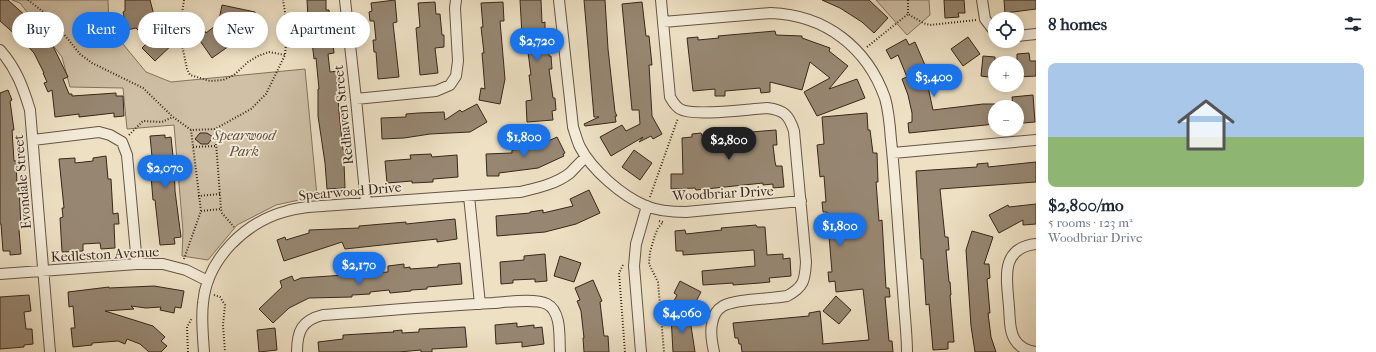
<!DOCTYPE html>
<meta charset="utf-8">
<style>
:root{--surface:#fff;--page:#f6f6f7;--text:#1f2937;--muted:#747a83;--accent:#1a73e8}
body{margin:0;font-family:"IM FELL French Canon",serif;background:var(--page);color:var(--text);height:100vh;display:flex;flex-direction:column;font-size:15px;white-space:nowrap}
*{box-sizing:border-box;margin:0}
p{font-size:13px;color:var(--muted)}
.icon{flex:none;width:22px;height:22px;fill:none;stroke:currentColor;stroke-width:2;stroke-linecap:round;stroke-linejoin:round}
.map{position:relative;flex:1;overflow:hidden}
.sheet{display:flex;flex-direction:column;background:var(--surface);width:340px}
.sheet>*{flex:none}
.banner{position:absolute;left:12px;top:12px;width:380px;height:36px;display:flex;gap:8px}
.buttons{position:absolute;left:988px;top:12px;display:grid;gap:8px}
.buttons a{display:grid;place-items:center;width:36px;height:36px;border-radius:50%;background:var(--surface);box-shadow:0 2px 10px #0003;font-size:20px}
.price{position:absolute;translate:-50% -34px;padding:0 9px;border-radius:14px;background:var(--accent);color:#fff;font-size:13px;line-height:26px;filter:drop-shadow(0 1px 2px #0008)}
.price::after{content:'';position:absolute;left:50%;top:24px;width:12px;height:9px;margin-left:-6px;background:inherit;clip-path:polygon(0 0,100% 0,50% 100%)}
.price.current{background:#222;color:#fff}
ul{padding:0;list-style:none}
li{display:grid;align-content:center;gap:8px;height:212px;padding:0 12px}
li span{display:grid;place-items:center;height:124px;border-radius:8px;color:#555}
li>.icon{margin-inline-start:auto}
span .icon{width:72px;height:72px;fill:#fffc;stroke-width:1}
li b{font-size:17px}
h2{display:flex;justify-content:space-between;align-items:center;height:48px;padding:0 12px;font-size:17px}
.tag{padding:0 14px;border-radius:18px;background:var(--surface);box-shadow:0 2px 10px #0003;font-size:14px;line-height:36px}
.tag.current{background:var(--accent);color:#fff}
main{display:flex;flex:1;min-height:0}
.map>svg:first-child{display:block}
.green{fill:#cfc0a6;stroke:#847360}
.building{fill:#978772;stroke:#3a261a}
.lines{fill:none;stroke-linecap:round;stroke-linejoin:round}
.street-casing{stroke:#675444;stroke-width:12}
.path{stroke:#3a261a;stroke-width:2;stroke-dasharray:1 2;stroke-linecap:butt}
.street{stroke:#f3ebd8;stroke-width:10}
.labels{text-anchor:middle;stroke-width:3.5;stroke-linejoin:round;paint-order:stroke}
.street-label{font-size:14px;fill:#3a261a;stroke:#f3ebd8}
.park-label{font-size:14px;font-style:italic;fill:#5f4c3d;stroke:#f3ebd8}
</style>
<main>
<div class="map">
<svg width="1036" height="352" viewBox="0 0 1036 352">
<rect width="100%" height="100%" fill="#ede0c3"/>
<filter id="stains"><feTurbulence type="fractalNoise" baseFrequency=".005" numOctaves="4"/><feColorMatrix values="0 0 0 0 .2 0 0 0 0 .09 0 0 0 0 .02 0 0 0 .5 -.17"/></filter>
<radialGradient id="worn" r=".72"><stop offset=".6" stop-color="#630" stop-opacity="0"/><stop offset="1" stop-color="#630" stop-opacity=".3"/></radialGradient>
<path class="green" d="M12 0H108L109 27 146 72 171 82 305 69 317 196 276 205 237 225 208 260 182 256 183 231 174 125 127 129 123 88 70 87 62 57 20 3Z
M876 0H929L930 15 907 35Z"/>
<path class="building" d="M0 0H8L38 27 39 26 50 40 68 77 63 79 69 94H72V96L116 93V96H123L124 116 114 117V113L79 117V114L55 117 52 90 48 92 44 83 47 82 43 73H44L34 53 24 42 21 44 15 38 17 36 0 21Z
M125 0H150L155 19 176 41 155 61 142 48 149 41 136 28 127 30 123 12 125 11Z
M307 0H326V10H329L334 53 328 54 330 72 338 71 339 82H337L339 112 343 150H345L346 161 344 162 345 188 327 189 325 163 318 116V89H319L316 58 314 59 311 33 306 34 304 18H308Z
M395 0 397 22 393 23 399 77 378 79 376 52H374L373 40H376L374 21H370L369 12 372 11 371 3Z
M520 0H541L542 23 545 22V31H548L549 56H551L552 69H549L553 98H555L556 110 552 111 553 120 527 122 526 101 532 100 529 75H531L527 45H521V35H522Z
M584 0H605L608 49 615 112 617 116H615L616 122 585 126 584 124 599 117H594Z
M822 0H869L888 18 874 33 862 22 840 8Z
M944 0H964L965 13H958L959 17 945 18Z
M1004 0H1036V9L1005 13Z
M435 2 436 14H440L442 35H444V47L435 48 438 73 420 75 416 28 420 27 418 3Z
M503 2 504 21H500L505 79 500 104 479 100 481 88 485 89 482 53H484L481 27H483L481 3Z
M642 2 646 36H649L652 65H649L652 116 662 134 653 139 651 136 639 142 643 137 611 156 600 137 622 125 626 131 640 124 639 110H632L622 4Z
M222 5 255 12 253 24 249 23 247 31 218 25Z
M215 26 229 46 212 58 196 35 204 30 206 33Z
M775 31 776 35 802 36V38L830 48 829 51 848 66 829 89 857 79 865 98 817 116 804 92 830 78 810 62 802 90 770 82V92L761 93 760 88 725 91V96H715V89L693 91 687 38 698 37V40L719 38 718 36Z
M968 37 980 54 963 66 951 49Z
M906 39 909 45 915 42 928 72 925 73 933 110 983 104H995V124L909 133 908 123 912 122V113L908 95 902 79 907 77 898 55 891 59 886 50Z
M1029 53 1030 61H1036V76L1017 77V54Z
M983 56 995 57V78L981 76Z
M8 90 12 100 10 101 14 130H12L14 161H16L17 185H19L21 229 19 230 21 254 10 255V251H3L1 224H0V93Z
M1033 95 1035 122 1023 123V120H1017V107H1013L1012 97Z
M477 104 487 122 470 132 430 134 404 138 382 139 381 118 406 117V114L418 113 444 112 445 120 460 110 462 112Z
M867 113 868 130H870L873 153H877L878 182H876L879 221 882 220 886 288H889L890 297H885L889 341H892L893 352H742L741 344H739L738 338H735L733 323 809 316V313L820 311 823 342 822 344 869 340 863 289 836 292 835 281 829 282 828 272H832L827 212H823L822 202H826L824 176 820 177 817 145 824 144 822 117Z
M751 130V132L776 130 777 145H773L775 162 776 166H782L784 187 773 188V184L763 185V183L696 190 695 188 671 189V174H683L682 138 692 137V134L701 133 702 136 725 135V136L742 135V131Z
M200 133H207L213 137 208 144H201L195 139Z
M165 135V138L171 137 173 156H174L175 191 181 237 174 238 175 244 160 245 155 200H153L151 176H150L149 167H153L150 136Z
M557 137 565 153 563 154 564 156 538 168 499 173V176H487L486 154 512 153V150L533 148Z
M634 150 652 163 640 180 622 167Z
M431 154 432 157 457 155 458 177 433 179V182L412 183V181L387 183 385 161 411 159 410 155Z
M106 156 108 179H111L113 214 118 213 119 224H114L115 248 101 249 100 243 83 244V251L62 252 60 218 63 217 62 208H64L59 159 75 158V163L93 161V158Z
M1036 162V182L940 189 945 237H948L949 250H946L949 282H950L951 295H950L954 342H948V349L933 350 929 304 926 305 923 259H921L916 171 977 167V164L988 163V167Z
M589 190 600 213 576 224 545 232 497 236 496 216 530 213V212L543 210V213L573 206 570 199Z
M1036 204V224L1023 225V220L999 233 989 215 1008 205 1009 207Z
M455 219 457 239 437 242V239L345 249 342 242 284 261 277 240 285 237 286 240 309 233V230L359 228V226L406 222V224Z
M756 225 757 227H765L767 255 783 254V259L790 258 791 276 769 278 770 282 760 283 733 285V283L703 285 702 271 755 266 754 250 683 255V251H676L675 231 685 230 686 234 722 230 721 228Z
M972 231 993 237 984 264H989L990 278 987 279 990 313H988L991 337 996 352H975L971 326 966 250Z
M545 254 547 281 535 282V279L513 280V283L501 284 500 262 524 260V256Z
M560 256 581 263 574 282 554 276Z
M460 263 462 284 427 287V289L411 290V291L390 293 389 290 370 292V294L352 295V297L309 298 289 308 273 323 259 309 282 287 280 281 292 276 294 281 301 278 388 272V266L404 264V268L410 267V269L438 267V265Z
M593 280 602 301 600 302 604 336H608L609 352H584L583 338H584L581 311 577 301 580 300 575 288Z
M680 281 701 292 692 309 674 301 677 295 674 293Z
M154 286 184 291 181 308 175 307 174 313 160 310 161 307 146 308 131 306 134 309 105 311 153 326 165 337 161 341 167 346 161 352H149L140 344 127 339 125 344 118 341 92 343V345L73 347 71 328H75L73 306 69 307 68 292 109 287V288Z
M29 295 31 311 24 312 26 329H32L33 344 24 345V347L0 349V297Z
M836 296 851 310 839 324 823 311Z
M689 313 695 352H673L671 316Z
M517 323V327L534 325V328L542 327 544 344 522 347V342L496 344 495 325Z
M465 327 467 347 432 349V352H421V350L399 352H319L318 342 343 339V335L394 332 393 331 402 330V333L419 332V329Z
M275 328 277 350 259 352 257 330Z"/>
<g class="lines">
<g class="street-casing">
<path id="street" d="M345 0 356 99 366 203
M559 0 573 127C575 133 577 141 580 147 592 170 622 196 646 206 658 211 673 212 686 212L801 201
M661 0 663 22
M982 0 985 19 995 32
M1017 36 1036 34
M0 50C16 68 23 87 30 110L50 352
M356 99 436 91 450 85 456 76 458 61 455 8 456 0
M33 140 99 132 110 135 122 142 127 155 137 264
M893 153 1036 140
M469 196 480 304
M1036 244C999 248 1007 280 1009 307 1010 318 1009 331 1015 340 1020 348 1028 351 1036 352
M0 274 137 264H163L186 270 208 281
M204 352C203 336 201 319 203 303 207 259 245 222 287 211 293 209 301 208 308 207L520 192C537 188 556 184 570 173 575 168 580 162 586 157
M297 352C297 331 302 320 323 315 380 311 436 306 493 303 506 302 536 298 547 304 562 312 559 338 560 352
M641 352 634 266 636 244 647 206
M714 352C712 343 710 333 712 324 713 317 716 310 723 306 735 299 771 299 787 296 804 287 805 280 806 262L794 131C789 115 784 110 767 108 749 109 693 117 680 109 675 106 673 102 670 97L663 22 771 13C825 15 867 47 885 98 889 112 890 126 891 140 894 168 896 197 898 225 900 251 902 277 904 304 905 320 907 336 907 352"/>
</g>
<path class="path" d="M28 0 50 17 80 54 92 63 143 88 173 117 191 130 215 129 251 109 266 94 285 55 287 32 285 12 283 0
M184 0 180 28 182 45 187 69 190 75 210 81 223 80 234 75 248 62 258 56 269 52 285 55
M908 0V14L923 23 930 25 976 20
M867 47 908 14
M215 129 221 209 222 213 234 227
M129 135 143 121 162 122 173 117
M193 147 216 146
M198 196 220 194
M650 197 678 118
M201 211 221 209
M659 221 663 222 658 228 655 235 650 252 649 264 658 282 664 352
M184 259 201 211 191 130
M623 265 619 273 625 352
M214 295 220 297 225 305 223 325 225 352
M188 352 187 327 192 318"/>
<use href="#street" class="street"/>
</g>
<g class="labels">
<g class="street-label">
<text transform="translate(343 115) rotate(-96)" y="5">Redhaven Street</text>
<text transform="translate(22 182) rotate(-95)" y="5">Evondale Street</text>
<text transform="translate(350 191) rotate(-5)" y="5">Spearwood Drive</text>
<text transform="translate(723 193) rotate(-3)" y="5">Woodbriar Drive</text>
<text transform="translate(105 254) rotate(-3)" y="5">Kedleston Avenue</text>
</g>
<g class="park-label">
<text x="244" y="140">Spearwood<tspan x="244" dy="16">Park</tspan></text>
</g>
</g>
<rect width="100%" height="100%" filter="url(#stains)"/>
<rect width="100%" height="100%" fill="url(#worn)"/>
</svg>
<div class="buttons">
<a><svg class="icon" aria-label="locate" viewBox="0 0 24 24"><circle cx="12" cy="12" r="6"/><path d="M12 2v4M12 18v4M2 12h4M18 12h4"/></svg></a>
<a>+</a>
<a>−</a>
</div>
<b class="price" style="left:537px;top:62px">$2,720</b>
<b class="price" style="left:934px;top:98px">$3,400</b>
<b class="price" style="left:524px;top:158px">$1,800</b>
<b class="price current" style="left:729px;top:161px">$2,800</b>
<b class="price" style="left:165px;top:189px">$2,070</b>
<b class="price" style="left:840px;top:247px">$1,800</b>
<b class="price" style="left:359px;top:286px">$2,170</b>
<b class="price" style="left:682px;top:334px">$4,060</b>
<div class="banner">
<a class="tag">Buy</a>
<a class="tag current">Rent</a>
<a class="tag">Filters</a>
<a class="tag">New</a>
<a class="tag">Apartment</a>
</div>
</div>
<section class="sheet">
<h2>8 homes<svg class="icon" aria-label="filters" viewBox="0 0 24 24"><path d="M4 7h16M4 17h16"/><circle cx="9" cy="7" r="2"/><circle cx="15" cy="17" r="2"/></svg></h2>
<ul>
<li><span style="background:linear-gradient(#a9c7e8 60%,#8fb573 0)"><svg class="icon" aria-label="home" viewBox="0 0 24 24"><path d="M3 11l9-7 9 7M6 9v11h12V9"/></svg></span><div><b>$2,800/mo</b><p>5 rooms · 123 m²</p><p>Woodbriar Drive</p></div></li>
</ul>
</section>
</main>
